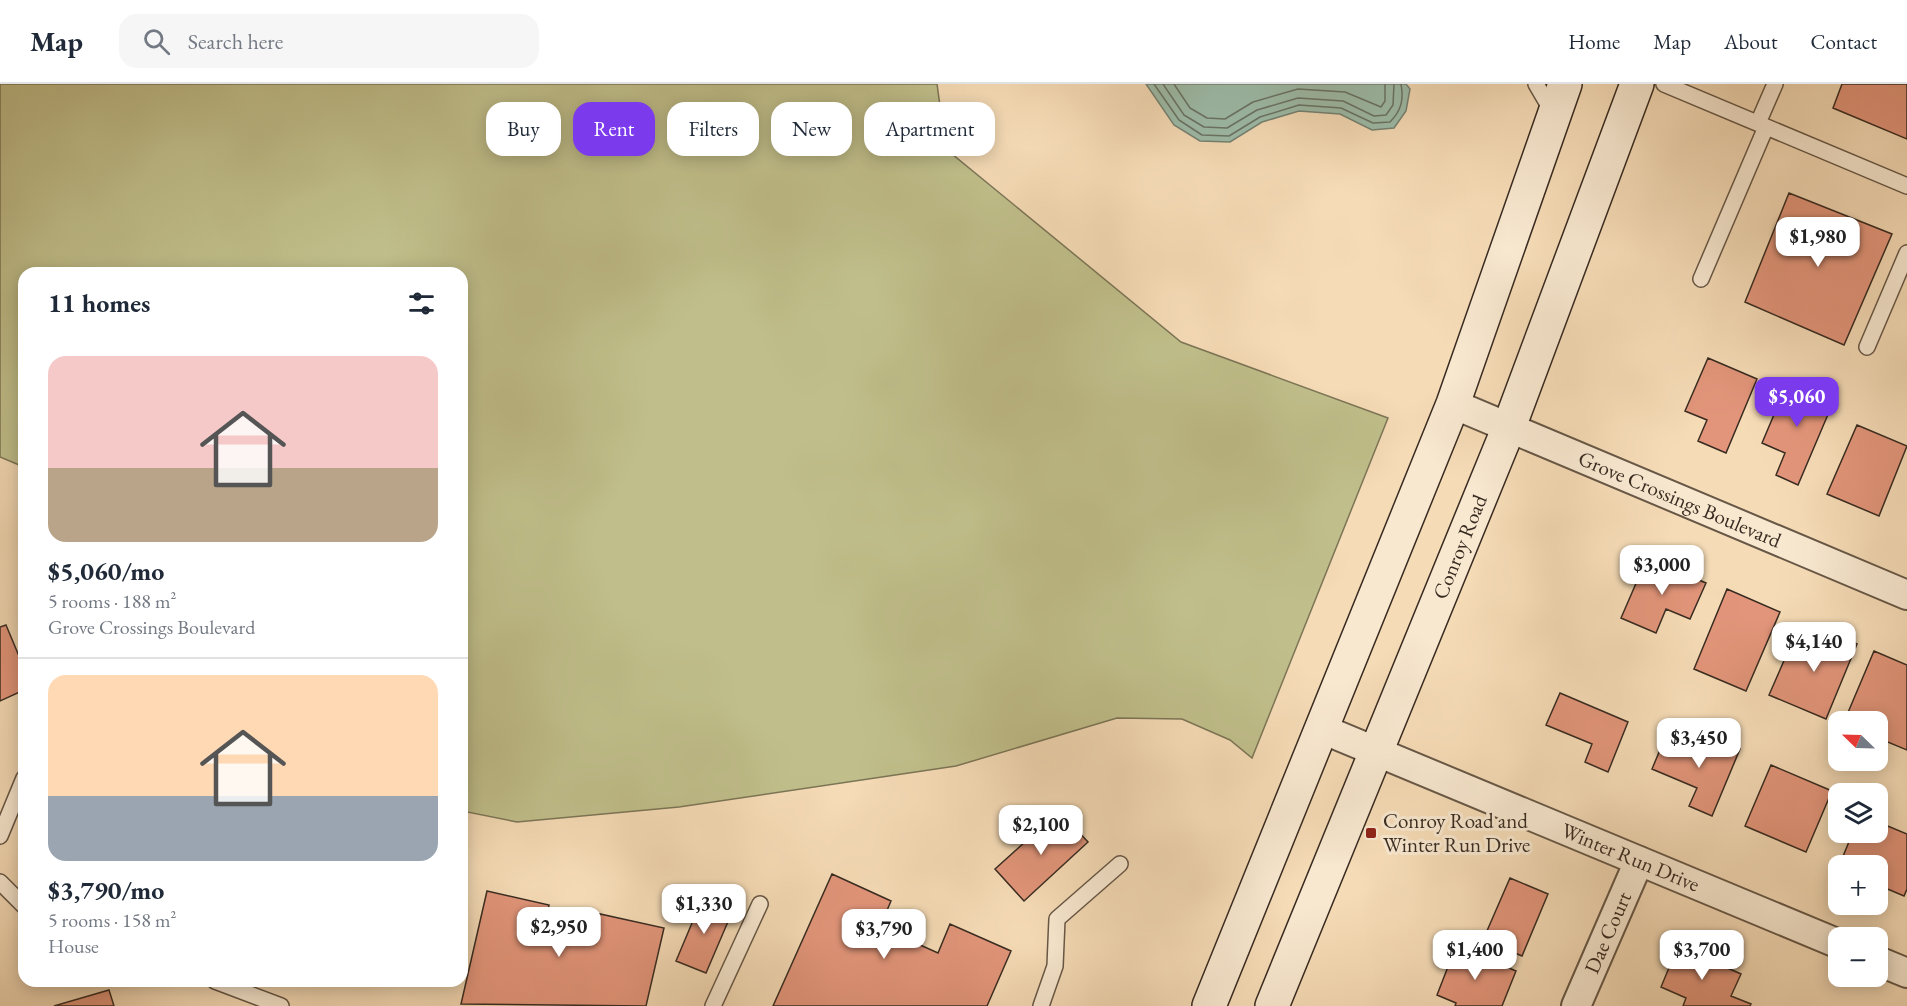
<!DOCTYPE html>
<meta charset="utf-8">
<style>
:root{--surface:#fff;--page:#f6f6f7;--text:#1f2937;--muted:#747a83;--line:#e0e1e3;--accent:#7c3aed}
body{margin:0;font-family:"EB Garamond",serif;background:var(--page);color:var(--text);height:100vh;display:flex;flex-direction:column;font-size:22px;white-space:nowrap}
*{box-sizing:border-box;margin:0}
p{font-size:20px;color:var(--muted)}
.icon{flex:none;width:33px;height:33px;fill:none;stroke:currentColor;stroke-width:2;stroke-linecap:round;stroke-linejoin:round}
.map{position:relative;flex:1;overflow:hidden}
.sheet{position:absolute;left:18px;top:183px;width:450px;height:720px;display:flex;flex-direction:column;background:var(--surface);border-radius:18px;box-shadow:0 3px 15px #0003}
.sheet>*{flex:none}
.banner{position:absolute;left:486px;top:18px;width:570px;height:54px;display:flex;gap:12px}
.needle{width:39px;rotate:293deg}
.buttons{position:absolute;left:1828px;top:627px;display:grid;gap:12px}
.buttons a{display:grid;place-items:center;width:60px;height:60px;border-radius:12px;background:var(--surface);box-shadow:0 3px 15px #0003;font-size:30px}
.price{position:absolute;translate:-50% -51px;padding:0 14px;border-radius:12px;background:#fff;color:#222;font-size:20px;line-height:39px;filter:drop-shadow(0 2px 3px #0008)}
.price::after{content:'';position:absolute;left:50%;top:36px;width:18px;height:14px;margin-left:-9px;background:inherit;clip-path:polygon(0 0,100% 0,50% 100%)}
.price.active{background:var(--accent);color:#fff}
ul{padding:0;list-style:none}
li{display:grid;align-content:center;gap:12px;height:318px;padding:0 30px}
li+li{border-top:2px solid var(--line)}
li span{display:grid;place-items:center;height:186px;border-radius:18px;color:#555}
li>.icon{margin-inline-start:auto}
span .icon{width:108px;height:108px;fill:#fffc;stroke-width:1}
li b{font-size:26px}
h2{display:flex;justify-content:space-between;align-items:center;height:72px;padding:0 30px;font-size:26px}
.tag{padding:0 21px;border-radius:18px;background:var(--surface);box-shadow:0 3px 15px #0003;font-size:21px;line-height:54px}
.tag.active{background:var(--accent);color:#fff}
header{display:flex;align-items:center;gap:36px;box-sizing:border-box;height:84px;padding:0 30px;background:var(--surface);border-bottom:2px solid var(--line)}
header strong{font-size:28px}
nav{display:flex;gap:33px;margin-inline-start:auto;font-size:21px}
.search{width:420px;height:54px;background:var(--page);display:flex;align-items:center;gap:15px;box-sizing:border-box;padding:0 21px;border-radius:18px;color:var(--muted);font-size:22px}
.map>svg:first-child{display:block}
.green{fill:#c0bf8b;stroke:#7c7556;stroke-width:1.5}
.water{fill:#9dbca9;stroke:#758273;stroke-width:1.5}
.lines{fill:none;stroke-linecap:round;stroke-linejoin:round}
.shore{stroke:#6a7465;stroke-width:1.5}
.building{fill:#e2957a;stroke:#382b21;stroke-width:1.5}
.lane-casing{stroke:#675746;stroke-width:18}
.street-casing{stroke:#675746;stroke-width:32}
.secondary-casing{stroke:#382b21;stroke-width:36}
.lane{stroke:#f8e8d0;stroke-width:15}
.street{stroke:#f8e8d0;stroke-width:28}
.secondary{stroke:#f8e8d0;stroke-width:33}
.poi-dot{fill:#8f2418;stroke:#f8e8d0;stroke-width:2}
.labels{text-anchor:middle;stroke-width:6;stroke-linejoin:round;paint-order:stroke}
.street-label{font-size:21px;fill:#382b21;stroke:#f8e8d0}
.poi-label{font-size:21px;fill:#382b21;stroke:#f8e8d0;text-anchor:start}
</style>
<header>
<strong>Map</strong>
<div class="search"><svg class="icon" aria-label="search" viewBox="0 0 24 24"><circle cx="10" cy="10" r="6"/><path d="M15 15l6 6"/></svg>Search here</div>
<nav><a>Home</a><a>Map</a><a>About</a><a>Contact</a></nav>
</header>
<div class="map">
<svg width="1907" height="922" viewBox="0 0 1907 922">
<rect width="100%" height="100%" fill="#f5dbb6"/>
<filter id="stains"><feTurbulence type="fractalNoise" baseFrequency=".00333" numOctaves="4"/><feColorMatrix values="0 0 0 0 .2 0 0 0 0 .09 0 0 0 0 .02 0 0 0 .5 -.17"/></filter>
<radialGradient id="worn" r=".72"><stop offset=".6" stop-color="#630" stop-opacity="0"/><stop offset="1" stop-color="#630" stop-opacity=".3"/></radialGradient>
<path class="green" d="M0 0H937L946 65 1181 258 1388 334 1252 674 1230 656 1182 635 1117 634 956 682 679 723 517 738 462 727V189H24V383L0 373Z"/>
<path class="water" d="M1146 0H1406L1410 5 1406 27 1394 44 1372 46 1340 30 1299 27 1262 38 1230 58 1200 57 1174 41Z"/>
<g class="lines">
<path class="shore" d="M1154 0 1179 36 1202 51 1229 52 1260 33 1299 21 1341 24 1373 39 1390 38C1401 27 1404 16 1401 0
M1163 0 1184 31 1204 43 1227 44 1257 26 1298 14 1343 17 1374 32 1386 31 1393 21 1394 0
M1174 0 1190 24 1207 34 1225 35 1253 18 1298 5 1345 8 1381 23 1385 17V0"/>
</g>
<path class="building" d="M1842 0H1907V55L1833 24Z
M1789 109 1892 150 1844 261 1745 218Z
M1708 274 1757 295 1726 369 1698 357 1707 336 1685 327Z
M1789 295 1835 314 1798 401 1776 391 1785 369 1762 359Z
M1857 341 1907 362 1879 432 1827 410Z
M1647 474 1706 499 1690 535 1666 525 1656 549 1621 534Z
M1727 505 1780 528 1746 607 1694 585Z
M6 541 24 584V606L0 617V543Z
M1822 545 1857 560 1826 635 1769 611 1793 556 1813 565Z
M1874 567 1907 581V666L1878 654V638H1844Z
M1560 609 1628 638 1608 688 1585 678 1592 660 1546 641Z
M1702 649 1740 665 1712 732 1689 722 1697 704 1652 685 1665 654 1695 667Z
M1771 681 1832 707 1806 768 1745 742Z
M1059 727 1088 758 1024 817 995 785Z
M1878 738 1907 750V805L1904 812 1878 801V782H1839L1853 748H1878Z
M832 790 891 817 880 843 938 869 950 840 1011 867 987 922H773Z
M1510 794 1548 810 1522 872 1483 856Z
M487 807 549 821 547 832 588 842 591 828 664 844 646 922 461 920Z
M703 813 733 826 706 889 676 877Z
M1456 862 1516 887 1502 922H1455L1456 919 1437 911Z
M1678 862 1741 890 1731 912 1751 920 1750 922H1683L1686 914 1661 903Z
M109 906 114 922H54Z"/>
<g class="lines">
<g class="lane-casing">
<path id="lane" d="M1536 0 1553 29
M1664 0 1907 102
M1758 39 1775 0
M1701 195 1766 43
M1867 263 1907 169
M0 752 24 694
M0 798 24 822
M215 897 281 922
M713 922 760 820
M1041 922 1055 882 1057 835 1120 780"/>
</g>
<g class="street-casing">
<g id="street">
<path id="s1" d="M1453 320 1907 511"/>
<path id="s2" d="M1322 645 1839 860"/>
<path d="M1878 877 1907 889"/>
<path id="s3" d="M1576 922 1639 777"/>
</g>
</g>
<g class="secondary-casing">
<g id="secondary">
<path d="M1209 922 1453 320 1565 0"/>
<path id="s4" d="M1272 922 1509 343 1637 0"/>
</g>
</g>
<use href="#lane" class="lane"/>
<use href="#street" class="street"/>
<use href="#secondary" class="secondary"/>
</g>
<rect class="poi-dot" x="1365" y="743" width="12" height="12" rx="3"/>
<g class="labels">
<g class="street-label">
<text dy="7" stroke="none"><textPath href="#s1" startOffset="246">Grove Crossings Boulevard</textPath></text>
<text dy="7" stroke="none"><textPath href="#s4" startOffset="496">Conroy Road</textPath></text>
<text dy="7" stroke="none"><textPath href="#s2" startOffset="334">Winter Run Drive</textPath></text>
<text dy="7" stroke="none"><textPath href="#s3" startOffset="80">Dae Court</textPath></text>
</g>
<g class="poi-label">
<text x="1383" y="744">Conroy Road and<tspan x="1383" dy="24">Winter Run Drive</tspan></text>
</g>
</g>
<rect width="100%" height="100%" filter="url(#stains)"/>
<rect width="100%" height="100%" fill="url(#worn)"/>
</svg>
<div class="buttons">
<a><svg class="needle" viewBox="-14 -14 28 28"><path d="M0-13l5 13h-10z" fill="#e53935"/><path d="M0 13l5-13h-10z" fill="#747a83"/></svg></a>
<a><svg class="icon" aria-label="layers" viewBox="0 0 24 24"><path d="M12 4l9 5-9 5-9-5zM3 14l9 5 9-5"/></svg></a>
<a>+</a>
<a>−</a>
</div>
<b class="price" style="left:1818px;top:184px">$1,980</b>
<b class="price active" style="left:1797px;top:344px">$5,060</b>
<b class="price" style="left:1662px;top:512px">$3,000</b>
<b class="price" style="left:1814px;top:589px">$4,140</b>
<b class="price" style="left:1699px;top:685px">$3,450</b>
<b class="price" style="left:1041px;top:772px">$2,100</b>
<b class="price" style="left:704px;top:851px">$1,330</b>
<b class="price" style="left:559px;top:874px">$2,950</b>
<b class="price" style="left:884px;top:876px">$3,790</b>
<b class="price" style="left:1475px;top:897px">$1,400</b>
<b class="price" style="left:1702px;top:897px">$3,700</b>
<div class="banner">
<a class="tag">Buy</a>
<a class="tag active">Rent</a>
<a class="tag">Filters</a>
<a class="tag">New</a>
<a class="tag">Apartment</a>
</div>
<section class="sheet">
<h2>11 homes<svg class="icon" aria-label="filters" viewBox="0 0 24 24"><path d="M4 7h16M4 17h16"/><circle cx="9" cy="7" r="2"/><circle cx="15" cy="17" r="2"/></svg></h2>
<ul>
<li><span style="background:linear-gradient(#f6c9c9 60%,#b9a48a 0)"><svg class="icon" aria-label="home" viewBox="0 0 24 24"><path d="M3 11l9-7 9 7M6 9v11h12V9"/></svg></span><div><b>$5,060/mo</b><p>5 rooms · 188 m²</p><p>Grove Crossings Boulevard</p></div></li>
<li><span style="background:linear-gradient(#ffd9b3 65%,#9aa5b1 0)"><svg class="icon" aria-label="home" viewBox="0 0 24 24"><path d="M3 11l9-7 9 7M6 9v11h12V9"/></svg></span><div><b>$3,790/mo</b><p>5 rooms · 158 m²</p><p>House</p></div></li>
</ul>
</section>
</div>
